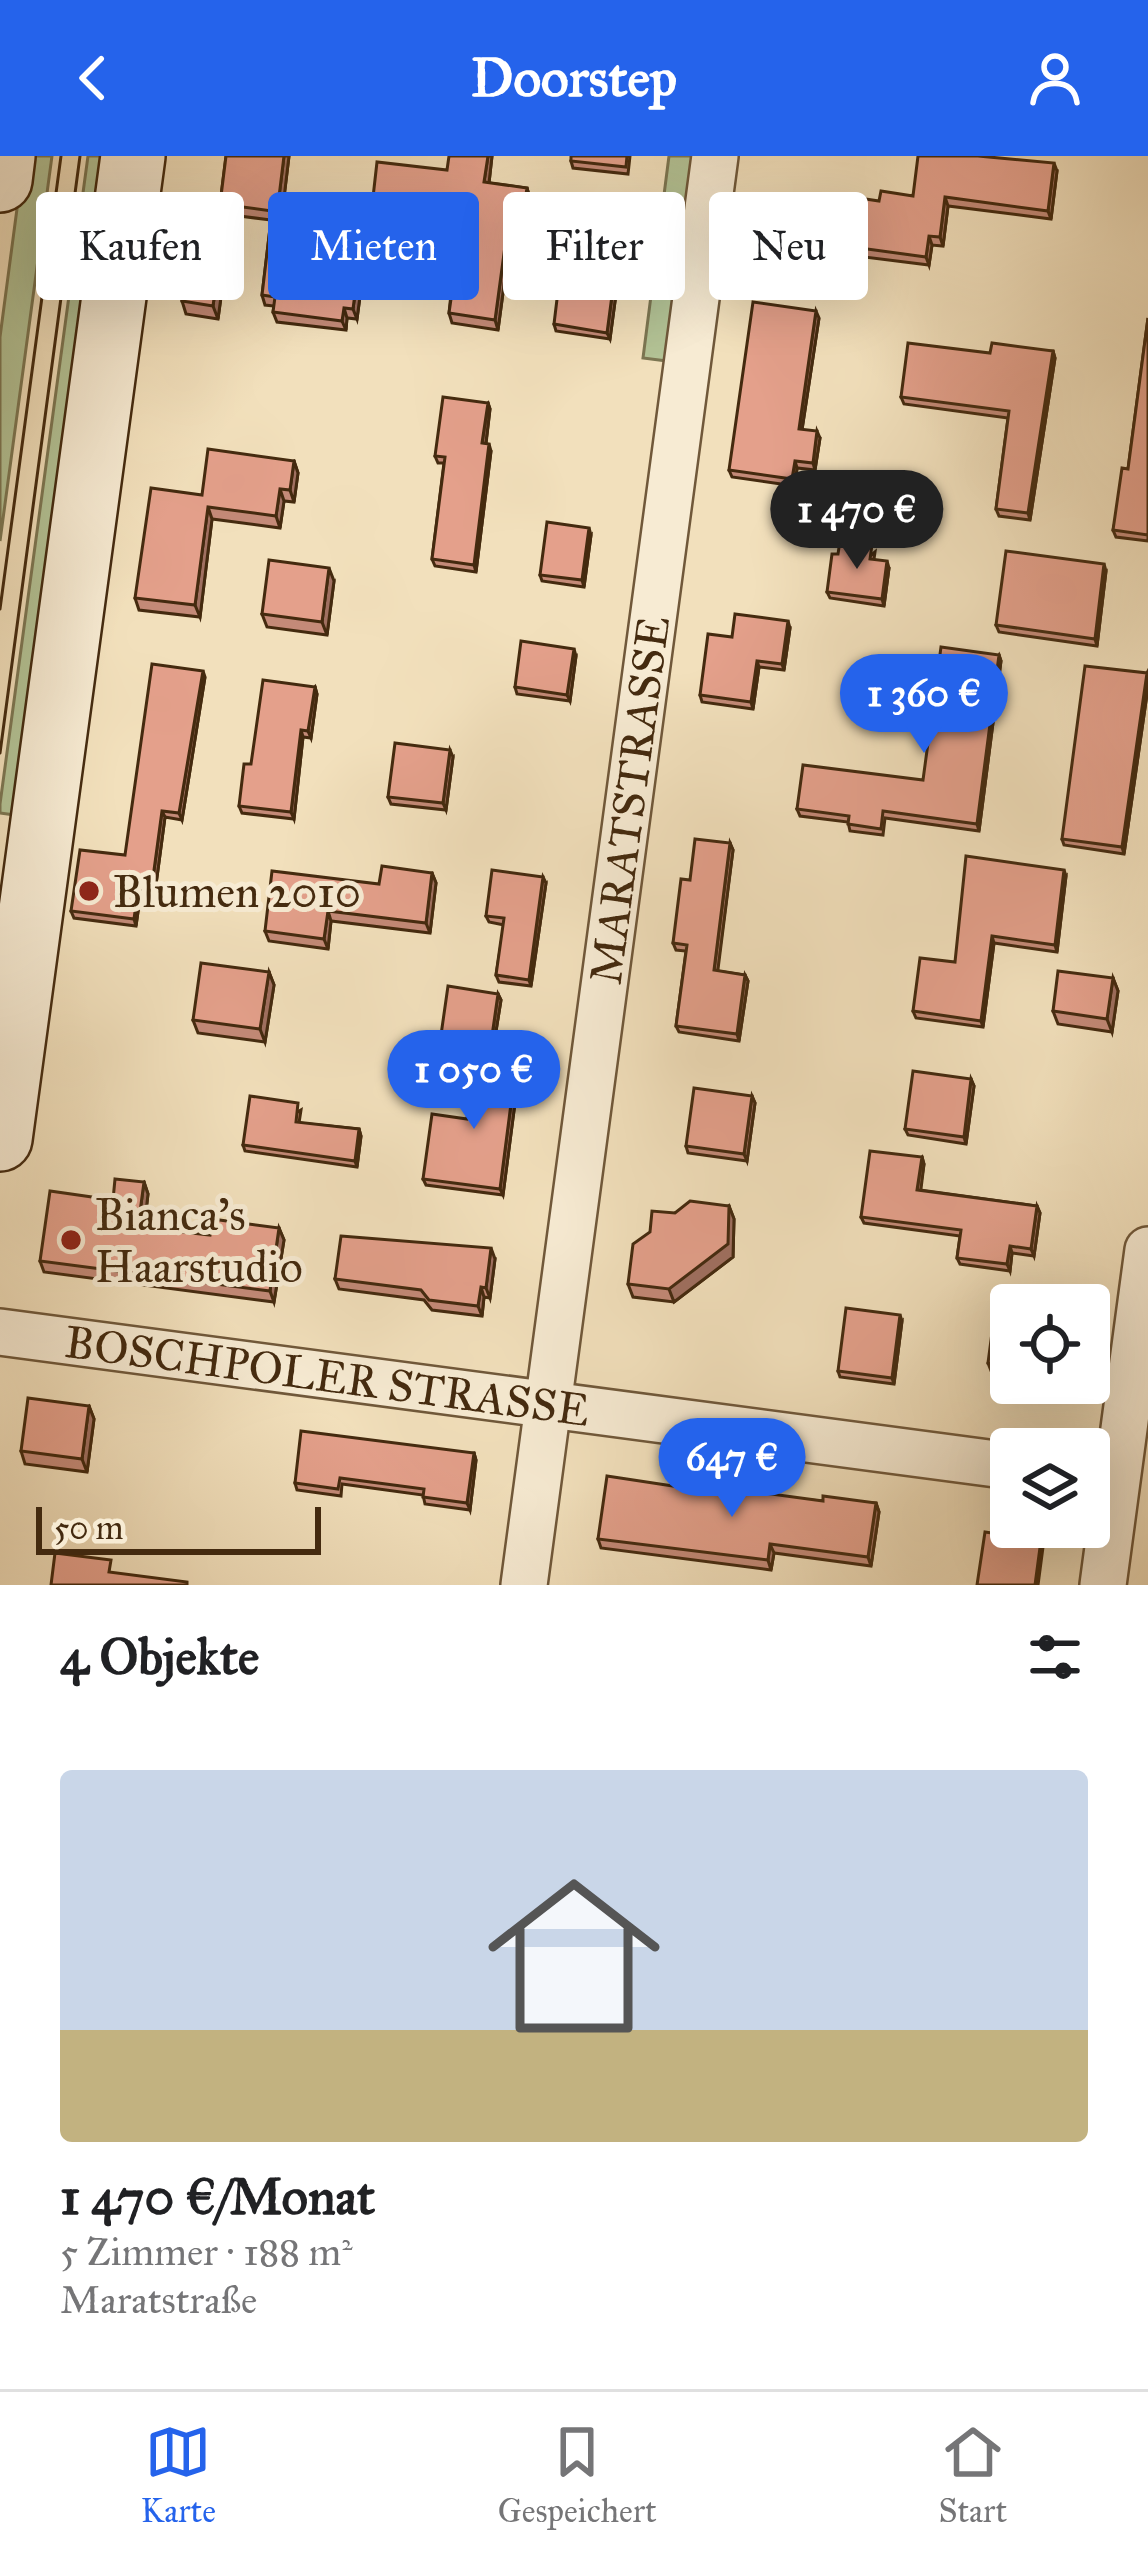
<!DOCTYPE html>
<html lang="de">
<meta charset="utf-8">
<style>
:root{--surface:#fff;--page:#f2f2f2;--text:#202124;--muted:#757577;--line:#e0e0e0;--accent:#2563eb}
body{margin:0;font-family:"IM FELL Great Primer",serif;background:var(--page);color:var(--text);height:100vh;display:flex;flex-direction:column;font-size:45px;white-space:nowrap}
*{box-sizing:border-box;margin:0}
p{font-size:39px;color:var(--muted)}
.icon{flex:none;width:66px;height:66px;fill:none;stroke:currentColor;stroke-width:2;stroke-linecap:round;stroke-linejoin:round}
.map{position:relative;height:1429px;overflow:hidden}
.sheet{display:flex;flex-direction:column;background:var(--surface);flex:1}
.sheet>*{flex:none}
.guide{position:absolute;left:36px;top:36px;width:1077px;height:108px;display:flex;gap:24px}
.controls{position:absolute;left:990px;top:1128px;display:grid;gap:24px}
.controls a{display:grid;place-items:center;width:120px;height:120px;border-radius:12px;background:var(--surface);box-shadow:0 12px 48px #0002;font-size:60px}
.scale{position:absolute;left:36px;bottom:30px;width:285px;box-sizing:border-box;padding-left:12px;border:6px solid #442a0f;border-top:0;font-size:33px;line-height:42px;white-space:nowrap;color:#442a0f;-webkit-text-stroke:9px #f7ebd3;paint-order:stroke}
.price{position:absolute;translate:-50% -102px;padding:0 27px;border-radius:42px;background:var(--accent);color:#fff;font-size:39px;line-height:78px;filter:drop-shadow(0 3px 6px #0008)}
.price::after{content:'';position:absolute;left:50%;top:72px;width:36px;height:27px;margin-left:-18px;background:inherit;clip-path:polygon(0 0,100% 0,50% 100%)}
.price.on{background:#222;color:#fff}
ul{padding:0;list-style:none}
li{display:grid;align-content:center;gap:24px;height:636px;padding:0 60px}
li span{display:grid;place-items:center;height:372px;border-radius:12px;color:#555}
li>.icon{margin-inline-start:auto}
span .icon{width:216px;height:216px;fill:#fffc;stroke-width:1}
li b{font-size:51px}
h2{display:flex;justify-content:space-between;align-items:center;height:144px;padding:0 60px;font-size:51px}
.pill{padding:0 42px;border-radius:12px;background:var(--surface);box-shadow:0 12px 48px #0002;font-size:42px;line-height:108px}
.pill.on{background:var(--accent);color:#fff}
header{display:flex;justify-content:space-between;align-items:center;height:156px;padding:0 60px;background:var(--accent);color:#fff;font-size:54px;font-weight:700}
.dock{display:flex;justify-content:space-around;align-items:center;height:168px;border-top:3px solid var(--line);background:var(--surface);font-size:33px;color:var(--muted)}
.dock a{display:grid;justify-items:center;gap:6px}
.dock .on{color:var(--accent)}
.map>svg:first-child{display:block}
.green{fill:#b3c396;stroke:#7c7652;stroke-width:3}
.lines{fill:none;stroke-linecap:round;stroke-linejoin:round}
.minor-casing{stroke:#70583a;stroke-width:50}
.secondary-casing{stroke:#442a0f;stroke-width:68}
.minor{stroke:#f7ebd3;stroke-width:45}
.secondary{stroke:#f7ebd3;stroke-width:63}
.tram{stroke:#442a0f;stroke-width:3}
.wall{fill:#c48a78;stroke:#442a0f;stroke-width:3}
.shaded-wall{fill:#a07061;stroke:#442a0f;stroke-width:3}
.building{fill:#e4a08b;stroke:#442a0f;stroke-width:3}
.poi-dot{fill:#8f2418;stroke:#f7ebd3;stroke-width:4.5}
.labels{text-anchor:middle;stroke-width:10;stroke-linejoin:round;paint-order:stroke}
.street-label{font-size:45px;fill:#442a0f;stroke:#f7ebd3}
.poi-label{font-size:45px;fill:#442a0f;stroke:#f7ebd3;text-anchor:start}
</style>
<header><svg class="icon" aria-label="back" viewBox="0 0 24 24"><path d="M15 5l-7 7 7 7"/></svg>Doorstep<svg class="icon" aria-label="person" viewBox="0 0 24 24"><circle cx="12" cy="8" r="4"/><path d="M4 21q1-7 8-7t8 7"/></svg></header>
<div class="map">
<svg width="1148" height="1429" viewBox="0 0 1148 1429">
<rect width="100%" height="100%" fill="#f2e0bc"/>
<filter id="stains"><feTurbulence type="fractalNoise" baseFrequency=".00167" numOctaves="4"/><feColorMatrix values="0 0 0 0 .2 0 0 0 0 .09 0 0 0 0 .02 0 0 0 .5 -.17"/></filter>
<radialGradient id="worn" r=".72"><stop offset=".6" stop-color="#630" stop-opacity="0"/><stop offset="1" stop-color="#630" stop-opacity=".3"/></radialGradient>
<path class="green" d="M24 0H52L0 385V181Z
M88 0H111L22 660 0 657V648Z
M669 0H694L667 205 643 202Z"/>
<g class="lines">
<g class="minor-casing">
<g id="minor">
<path id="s1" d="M0 1176 1011 1310"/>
<path id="s2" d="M524 1429 715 0"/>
<path d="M1103 1429 1148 1094"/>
</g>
</g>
<g class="secondary-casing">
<path id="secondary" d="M0 24 3 0
M0 983 133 0"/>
</g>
<use href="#minor" class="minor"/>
<use href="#secondary" class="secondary"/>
<path class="tram" d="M0 453 61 0
M0 597 80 0"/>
</g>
<path class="wall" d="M226 0H289L283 49 371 59 447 14 492 0 489 27 527 32 530 42 525 79 511 77 498 174 452 167 449 157 451 138 362 125 357 163 347 162 346 174 277 166 273 156 274 150 265 149 262 139 271 64 223 58 220 48Z
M630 0 628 18 573 12 571 5Z
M1057 15 1051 63 948 50 943 90 932 89 929 109 848 99 845 90 879 45Z
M224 119 218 163 186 158 182 145Z
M618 123 610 183 556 175 554 168Z
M819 162 802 274 820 282 815 314 797 312 795 330 732 321 729 314Z
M1148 162V385L1116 381 1113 374 1128 313Z
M1053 195 1055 202 1030 364 999 360 996 353 1008 262 904 248 901 241 990 197Z
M488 247 490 253 486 288 491 295 476 416 435 410 432 403 444 307H438L435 300Z
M294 305 298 317 294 346 284 345 280 372 212 363 200 461 139 454 135 442 202 339Z
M591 379 584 431 542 425 540 419Z
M875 396 874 403 889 412 884 450 830 442 827 436Z
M1106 415 1097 490 999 476 996 469Z
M334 425 327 479 267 471 262 458Z
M790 472 784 514 759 511 753 553 702 546 700 539 732 481Z
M999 499 1001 505 979 675 885 662 883 679 850 675 848 666 800 660 797 653 923 624Z
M576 500 570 545 517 538 515 531Z
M1147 517 1148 531 1124 698 1064 689 1062 683Z
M205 521 182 664 165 661 155 736 141 734 136 770 74 762 71 755 125 699Z
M315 531 317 538 311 582 303 581 294 663 242 657 239 650 251 608Z
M453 601 446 654 391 648 388 641Z
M730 687 733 694 717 815 745 819 748 825 739 885 679 876 676 870 686 795 676 794 673 787 690 724Z
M432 717 436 727 430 777 331 765 328 793 269 785 265 775 379 728Z
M1066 720 1057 796 994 787 983 871 916 862 913 855 955 806Z
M546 727 531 830 499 826 496 819 504 769 489 766 486 760Z
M269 816 274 829 265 886 198 877 193 864Z
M1113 822 1118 835 1112 876 1058 868 1053 855Z
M498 838 501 844 492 900 442 893 440 886Z
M519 916 503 1039 426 1029 423 1023 467 963Z
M971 923 974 930 966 988 908 979 905 973Z
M752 940 755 947 747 1005 688 997 686 990Z
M301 954 299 967 359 973 361 980 357 1011 245 995 243 989Z
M922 1001 924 1008 920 1034 1037 1050 1040 1057 1034 1100 1012 1097 1010 1115 960 1108 957 1102 960 1080 864 1067 861 1061Z
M144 1026 148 1038 144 1072 210 1079 279 1072 284 1084 274 1146 44 1116 40 1105 113 1044Z
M729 1050 734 1063 733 1101 674 1146 633 1141 628 1128 675 1057Z
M495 1103 490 1142 484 1141 482 1160 432 1154 424 1144 339 1133 335 1123Z
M1011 1149V1223L993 1220 988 1207Z
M902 1165 894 1228 840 1221 838 1215Z
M89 1250 94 1263 87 1316 25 1308 21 1295Z
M474 1297 476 1304 470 1354 425 1348 423 1339 342 1328 341 1340 297 1334 295 1327Z
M719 1337 823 1345 876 1347 879 1356 871 1410 774 1397 771 1414 601 1392 598 1383Z"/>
<path class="shaded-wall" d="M284 0H289L282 59 278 49Z
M488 0H492L488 36 484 26Z
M1054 7 1057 15 1051 63 1048 55Z
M527 32 530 42 525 79 521 69Z
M945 41 948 50 943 90 940 81Z
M508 68 511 77 498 174 495 164Z
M929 80 932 89 929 109 926 101Z
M219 106 224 119 218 163 213 150Z
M358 115 362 125 357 163 353 153Z
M615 117 618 123 610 183 607 177Z
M344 152 347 162 346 174 342 165Z
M816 155 819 162 801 280 799 273Z
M1053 195 1055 202 1030 364 1028 357Z
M488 247 490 253 485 294 482 287Z
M817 275 820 282 815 314 813 307Z
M489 288 491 295 476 416 474 409Z
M294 305 298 317 294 346 290 334Z
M795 305 797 312 795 330 792 323Z
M280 333 284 345 280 372 276 360Z
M208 351 212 363 200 461 195 449Z
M589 372 591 379 584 431 582 424Z
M887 405 889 412 884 450 882 443Z
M1104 408 1106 415 1097 490 1095 483Z
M329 412 334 425 327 479 322 466Z
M788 465 790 472 784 514 782 508Z
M574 493 576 500 570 545 567 539Z
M999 499 1001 505 979 675 977 668Z
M757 505 759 511 753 553 751 546Z
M203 515 205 521 182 664 179 657Z
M1147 517 1148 531 1124 698 1122 691Z
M315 531 317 538 311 582 308 575Z
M301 574 303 581 294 663 291 656Z
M450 594 453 601 446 654 443 647Z
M162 655 165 661 155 736 152 729Z
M730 687 733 694 717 821 714 814Z
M1064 714 1066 720 1057 796 1055 789Z
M432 717 436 727 430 777 426 767Z
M543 721 546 727 531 830 529 824Z
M139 727 141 734 136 770 134 763Z
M328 755 331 765 328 793 324 783Z
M992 780 994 787 983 871 981 865Z
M269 816 274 829 265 886 260 873Z
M745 819 748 825 739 885 737 878Z
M1113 822 1118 835 1112 876 1107 863Z
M498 838 501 844 492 900 490 894Z
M516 909 519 916 503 1039 500 1033Z
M971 923 974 930 966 988 964 981Z
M752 940 755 947 747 1005 744 998Z
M359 973 361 980 357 1011 355 1005Z
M922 1001 924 1008 920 1041 917 1034Z
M144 1026 148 1038 143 1082 138 1071Z
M729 1050 734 1063 733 1101 674 1146 669 1133Z
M1037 1050 1040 1057 1034 1100 1031 1093Z
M279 1072 284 1084 274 1146 270 1135Z
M1010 1090 1012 1097 1010 1115 1007 1108Z
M491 1092 495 1103 490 1142 486 1132Z
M481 1131 484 1141 482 1160 478 1150Z
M900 1159 902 1165 894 1228 892 1222Z
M89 1250 94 1263 87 1316 82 1303Z
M474 1297 476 1304 470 1354 467 1347Z
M876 1347 879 1356 871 1410 868 1401Z
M1041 1384 1043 1391 1038 1429H1035Z
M770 1388 774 1397 771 1414 768 1404Z"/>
<path class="building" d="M226 0H284L278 49 371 59 377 6 447 14 449 0H488L484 26 527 32 521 69 508 68 495 164 449 157 453 129 358 115 353 153 344 152 342 165 273 156 275 141 262 139 272 55 220 48Z
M571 0H627L626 11 571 5Z
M918 0H978L1054 7 1048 55 945 41 940 81 929 80 926 101 845 90 852 41 879 45 881 35 913 40Z
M188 102 219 106 213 150 182 145Z
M561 110 615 117 607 177 554 168Z
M753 146 816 155 799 273 817 275 813 307 795 305 792 323 729 314Z
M1148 162V379L1113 374 1122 312 1128 313Z
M908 187 990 197 992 187 1053 195 1028 357 996 353 1009 255 901 241Z
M443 241 488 247 482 287 489 288 474 409 432 403 445 301 435 300Z
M208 293 294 305 290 334 280 333 276 360 208 351 195 449 135 442 151 332 202 339Z
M547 366 589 372 582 424 540 419Z
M840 385 872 389 870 403 887 405 882 443 827 436 832 398H838Z
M1006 395 1104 408 1095 483 996 469Z
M269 404 329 412 322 466 262 458Z
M735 458 788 465 782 508 757 505 751 546 700 539 708 478 732 481Z
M521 485 574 493 567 539 515 531Z
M941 491 999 499 977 668 883 655 881 673 848 668 849 660 797 653 803 609 923 624Z
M152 508 203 515 179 657 162 655 152 729 139 727 134 763 71 755 80 694 125 699Z
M1085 510 1147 517 1122 691 1062 683Z
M263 524 315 531 308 575 301 574 291 656 239 650 244 608H251Z
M395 587 450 594 443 647 388 641Z
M695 683 730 687 714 814 745 819 737 878 676 870 687 789 673 787 681 723 690 724Z
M966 700 1064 714 1055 789 992 780 981 865 913 855 920 802 955 806Z
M382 710 432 717 426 767 328 755 324 783 265 775 272 715 379 728Z
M492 714 543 721 529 824 496 819 504 762 486 760Z
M201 807 269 816 260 873 193 864Z
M1058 815 1113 822 1107 863 1053 855Z
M448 830 498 838 490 894 440 886Z
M476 903 516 909 500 1033 423 1023 432 958 467 963Z
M913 915 971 923 964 981 905 973Z
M694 932 752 940 744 998 686 990Z
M250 940 298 947 296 966 359 973 355 1005 243 989Z
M870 995 922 1001 917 1034 1037 1050 1031 1093 1010 1090 1007 1108 957 1102 961 1074 861 1061Z
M115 1023 144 1026 138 1071 210 1079 212 1063 279 1072 270 1135 40 1105 50 1035 113 1044Z
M690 1045 729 1050 728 1088 669 1133 628 1128 633 1088 650 1076 652 1055 675 1057Z
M341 1080 491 1092 486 1132 481 1131 478 1150 429 1144 421 1134 335 1123Z
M996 1146 1020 1149H1011V1210L988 1207Z
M846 1152 900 1159 892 1222 838 1215Z
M28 1242 89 1250 82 1303 21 1295Z
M301 1275 474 1297 467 1347 423 1341 424 1333 340 1322 338 1333 295 1327Z
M607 1320 719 1337 720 1331 823 1345V1340L876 1347 868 1401 770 1388 768 1404 598 1383Z
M985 1376 1041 1384 1035 1429H977Z
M55 1397 111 1404 109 1416 187 1426V1429H51Z"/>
<g class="poi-dot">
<circle cx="89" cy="735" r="12"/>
<circle cx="71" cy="1084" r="12"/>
</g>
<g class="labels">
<g class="street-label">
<text dy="16" stroke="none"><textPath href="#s2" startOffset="792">MARATSTRASSE</textPath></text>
<text dy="16" stroke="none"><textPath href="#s1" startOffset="330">BOSCHPOLER STRASSE</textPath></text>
</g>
<g class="poi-label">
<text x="113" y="751">Blumen 2010</text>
<text x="95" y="1074">Bianca's<tspan x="95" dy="52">Haarstudio</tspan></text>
</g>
</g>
<rect width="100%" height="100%" filter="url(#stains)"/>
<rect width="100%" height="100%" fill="url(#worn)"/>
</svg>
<div class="controls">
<a><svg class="icon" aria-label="locate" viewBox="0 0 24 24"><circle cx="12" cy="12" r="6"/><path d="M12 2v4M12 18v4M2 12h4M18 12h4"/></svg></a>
<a><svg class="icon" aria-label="layers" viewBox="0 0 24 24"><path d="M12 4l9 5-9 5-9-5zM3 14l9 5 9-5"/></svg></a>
</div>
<div class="scale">50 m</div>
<b class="price on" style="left:857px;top:416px">1 470 €</b>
<b class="price" style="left:924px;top:600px">1 360 €</b>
<b class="price" style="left:474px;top:976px">1 050 €</b>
<b class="price" style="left:732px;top:1364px">647 €</b>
<div class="guide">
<a class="pill">Kaufen</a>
<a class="pill on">Mieten</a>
<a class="pill">Filter</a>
<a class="pill">Neu</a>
</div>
</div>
<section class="sheet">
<h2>4 Objekte<svg class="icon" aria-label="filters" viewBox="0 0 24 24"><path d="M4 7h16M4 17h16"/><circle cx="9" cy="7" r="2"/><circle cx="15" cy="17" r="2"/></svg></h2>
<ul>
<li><span style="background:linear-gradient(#c9d6e8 70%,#c2b280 0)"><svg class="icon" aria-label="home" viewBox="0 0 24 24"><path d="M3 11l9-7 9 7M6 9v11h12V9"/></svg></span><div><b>1 470 €/Monat</b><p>5 Zimmer · 188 m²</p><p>Maratstraße</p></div></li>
</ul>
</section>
<nav class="dock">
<a class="on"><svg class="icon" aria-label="map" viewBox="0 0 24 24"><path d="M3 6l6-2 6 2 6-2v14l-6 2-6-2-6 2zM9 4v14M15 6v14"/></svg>Karte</a>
<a><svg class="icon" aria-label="saved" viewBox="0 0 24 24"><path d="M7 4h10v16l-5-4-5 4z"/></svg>Gespeichert</a>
<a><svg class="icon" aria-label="home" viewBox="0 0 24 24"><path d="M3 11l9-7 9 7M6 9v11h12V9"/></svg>Start</a>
</nav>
